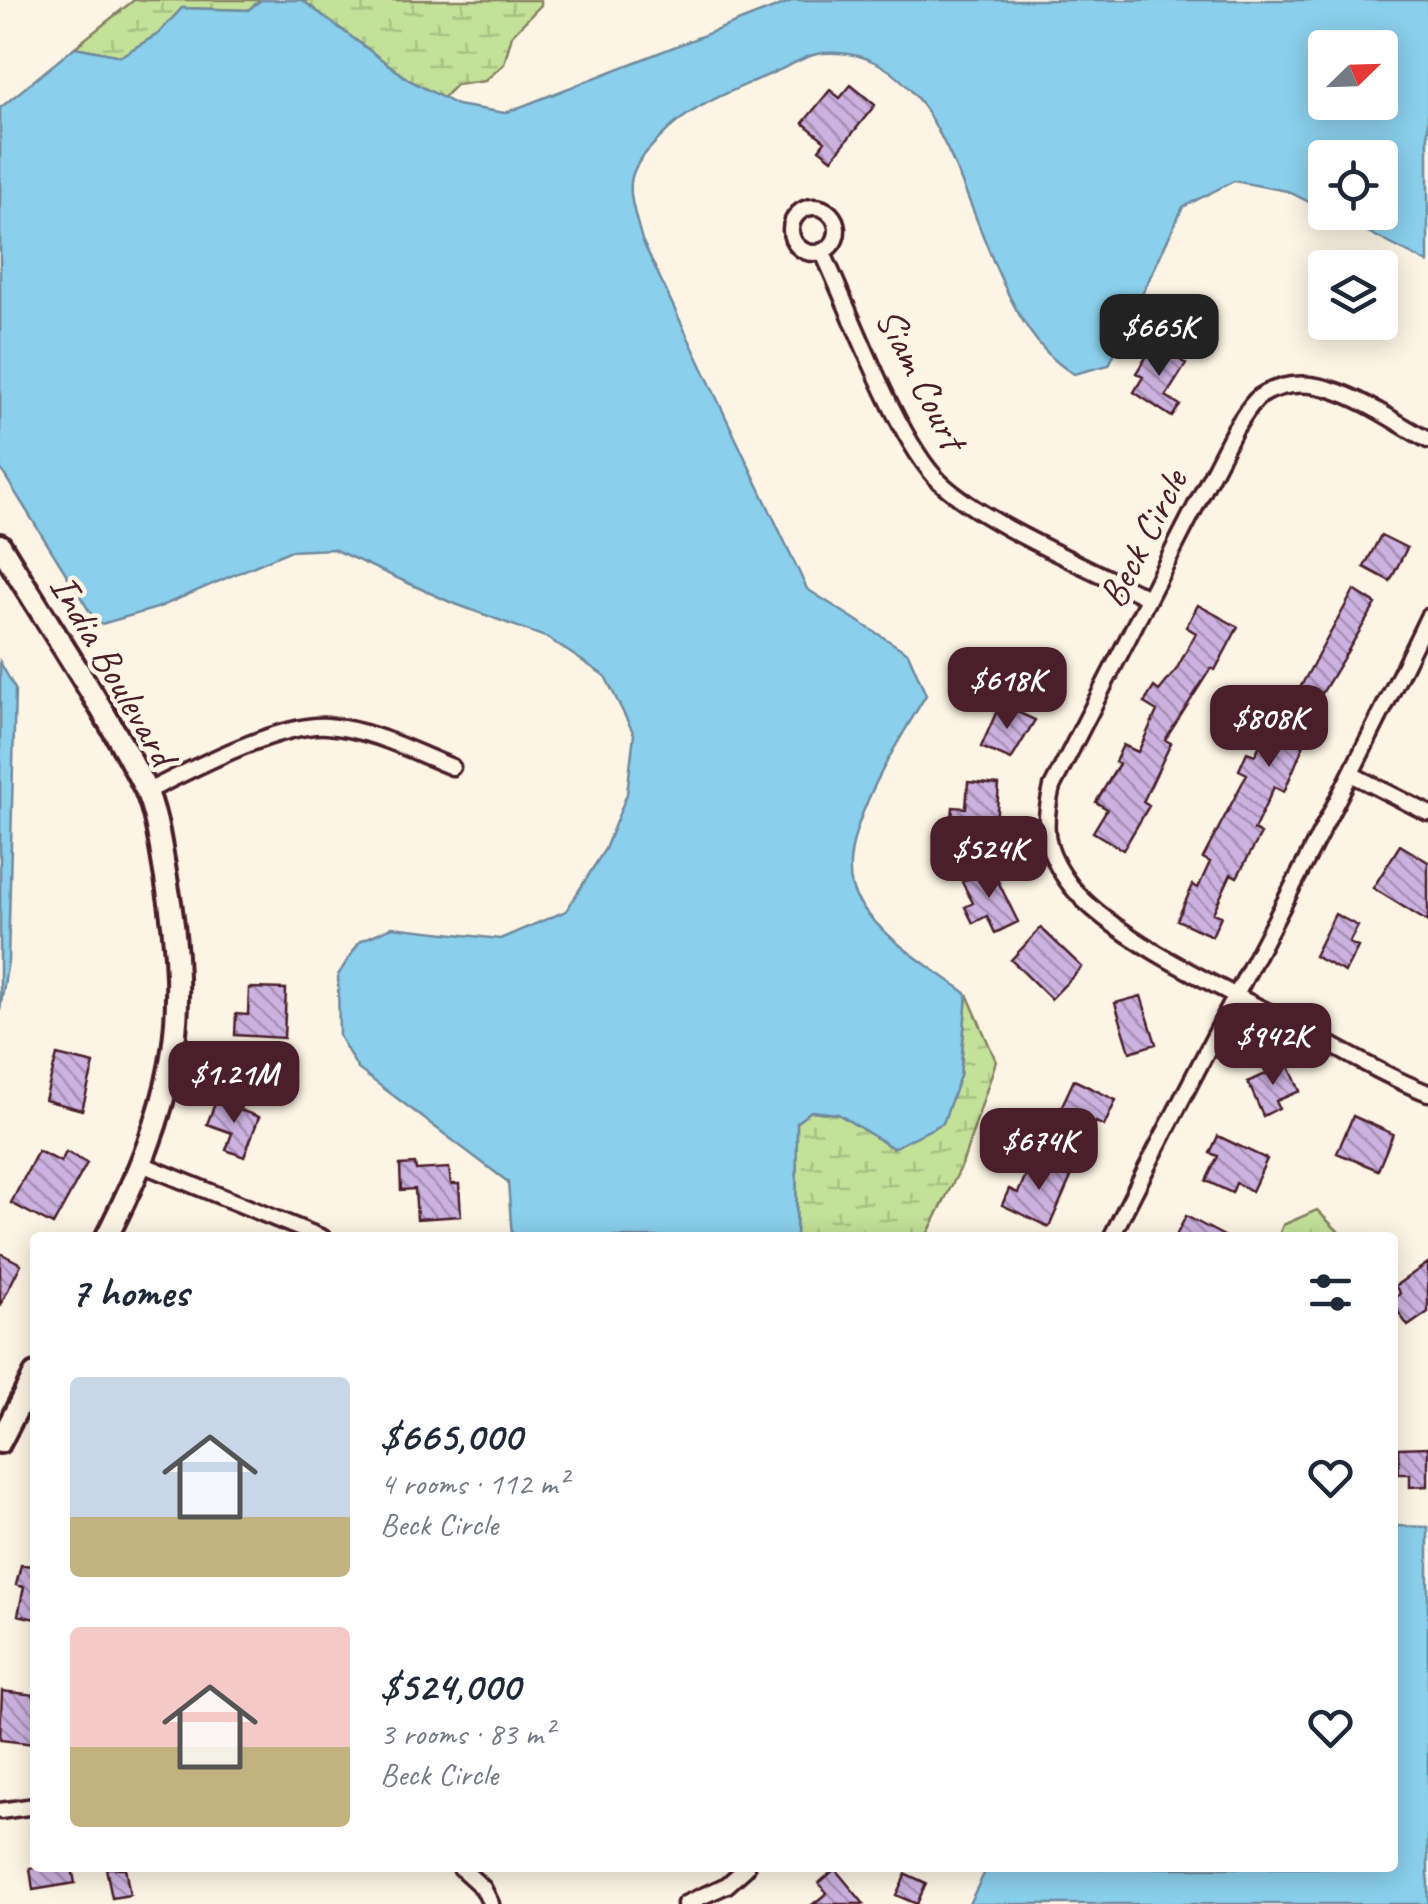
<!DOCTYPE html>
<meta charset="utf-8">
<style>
:root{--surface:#fff;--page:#f6f6f7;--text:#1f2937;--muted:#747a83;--accent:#4a1f2b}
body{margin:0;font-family:Caveat,sans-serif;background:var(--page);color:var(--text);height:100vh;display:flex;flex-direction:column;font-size:38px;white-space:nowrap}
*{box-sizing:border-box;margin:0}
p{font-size:32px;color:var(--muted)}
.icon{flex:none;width:55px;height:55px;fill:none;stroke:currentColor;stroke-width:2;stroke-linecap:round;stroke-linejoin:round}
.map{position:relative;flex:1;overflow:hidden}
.drawer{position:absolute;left:30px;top:1232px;width:1368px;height:640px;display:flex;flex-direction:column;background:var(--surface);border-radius:10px;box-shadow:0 5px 25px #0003}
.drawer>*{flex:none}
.needle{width:65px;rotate:67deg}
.controls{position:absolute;left:1308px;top:30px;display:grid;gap:20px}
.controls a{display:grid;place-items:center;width:90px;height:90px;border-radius:10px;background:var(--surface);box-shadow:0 5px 25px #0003;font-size:50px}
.price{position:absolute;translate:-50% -85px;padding:0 22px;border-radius:20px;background:var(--accent);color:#fff;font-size:32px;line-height:65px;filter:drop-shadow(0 2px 5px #0008)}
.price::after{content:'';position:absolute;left:50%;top:60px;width:30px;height:22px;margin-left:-15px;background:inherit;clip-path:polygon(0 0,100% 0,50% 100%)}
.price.active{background:#222;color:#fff}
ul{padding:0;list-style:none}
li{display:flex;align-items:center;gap:30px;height:250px;padding:0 40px}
li span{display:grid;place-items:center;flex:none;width:280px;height:200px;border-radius:10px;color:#555}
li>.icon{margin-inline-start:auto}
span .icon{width:120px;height:120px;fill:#fffc;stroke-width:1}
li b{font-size:42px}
h2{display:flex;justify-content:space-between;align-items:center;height:120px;padding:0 40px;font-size:42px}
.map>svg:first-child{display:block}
.wetland{fill:url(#wetland-marsh);stroke:#868062;stroke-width:2.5}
.water{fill:#8acfeb;stroke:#70899e;stroke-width:2.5;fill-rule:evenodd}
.building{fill:url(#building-back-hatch);stroke:#4a1f2b;stroke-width:2.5}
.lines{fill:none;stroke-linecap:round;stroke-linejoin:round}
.street-casing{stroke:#4a1f2b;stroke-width:21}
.secondary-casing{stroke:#4a1f2b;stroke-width:28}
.street{stroke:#fcf5e5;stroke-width:14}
.secondary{stroke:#fcf5e5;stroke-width:20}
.labels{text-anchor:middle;stroke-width:9;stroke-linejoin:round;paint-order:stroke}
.street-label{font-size:40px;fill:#4a1f2b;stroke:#fcf5e5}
</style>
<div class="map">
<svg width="1428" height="1904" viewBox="0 0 1428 1904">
<defs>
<pattern id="wetland-marsh" width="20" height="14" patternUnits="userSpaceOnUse" patternTransform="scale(2.5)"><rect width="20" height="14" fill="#c3e199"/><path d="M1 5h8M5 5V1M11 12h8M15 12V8" fill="none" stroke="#a9c184"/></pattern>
<pattern id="building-back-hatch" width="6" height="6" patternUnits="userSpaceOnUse" patternTransform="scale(2.5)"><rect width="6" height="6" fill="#cbb2e0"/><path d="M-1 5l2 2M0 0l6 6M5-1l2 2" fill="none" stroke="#a790b6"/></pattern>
</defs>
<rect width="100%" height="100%" fill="#fcf5e5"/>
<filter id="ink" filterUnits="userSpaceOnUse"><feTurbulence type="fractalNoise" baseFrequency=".01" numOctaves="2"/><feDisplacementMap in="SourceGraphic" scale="20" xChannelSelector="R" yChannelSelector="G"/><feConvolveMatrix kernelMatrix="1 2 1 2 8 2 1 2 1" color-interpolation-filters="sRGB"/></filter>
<g filter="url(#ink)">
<path class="wetland" d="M134 0H261L248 10 182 8 158 34 121 56 75 47Z
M302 0H541V5L512 35 504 64 485 81 456 85 443 98 409 80Z
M967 994 996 1061 962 1165 926 1237 796 1238 797 1122 811 1111 838 1114 893 1148 960 1076Z
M1317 1210 1344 1237H1278L1283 1225Z"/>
<path class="water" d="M261 0H302L409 80 457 105 505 113 794 0H1428V263L1331 213 1380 212V158H1325V210L1287 191 1234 181 1183 207 1109 365 1074 374C963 311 973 42 824 53 808 54 790 66 775 72 739 88 697 103 669 129 622 174 625 180 642 240L807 589 908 653 926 695C899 741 827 848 857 899 881 938 931 967 967 994L960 1076 943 1123 893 1148 838 1114 811 1111 797 1122 796 1237H512L508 1182 358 1069 339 1036 338 975 360 941 392 927 500 939 566 911 605 849 627 794 634 734 605 676 548 638 450 602 333 549 289 551 157 608 98 625 0 468V108L75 47 121 56 158 34 182 8 248 10ZM1325 48H1380V102H1325Z
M0 662 15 689 8 961 0 1010Z
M1393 1526 1428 1527V1904H969L987 1868H1392Z"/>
<path class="building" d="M851 85 875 105 832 159 819 149 825 141 803 123 830 90 840 98Z
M1155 343 1186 364 1166 396 1180 405 1172 417 1134 392 1143 377 1136 373Z
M1381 535 1407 548 1390 581 1364 567Z
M1354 590 1376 604 1321 695 1300 740 1305 742 1284 792 1274 787 1254 830 1261 834 1237 877 1231 874 1213 913 1221 916 1212 936 1177 920 1193 885 1198 888 1210 862 1203 858 1247 774 1239 770 1247 752 1255 755 1270 724 1262 720 1272 698 1290 706Z
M1198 605 1238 627 1215 670 1211 668 1165 740 1171 743 1143 802 1149 806 1123 850 1093 832 1107 809 1096 802 1119 764 1115 762 1123 745 1138 752 1157 711 1144 703 1154 687 1159 691 1176 670 1196 633 1186 627Z
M1000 704 1035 720 1011 760 981 747Z
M968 782 999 785 995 835 951 832 953 807 966 808Z
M1400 845 1428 862V922L1373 888Z
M991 867 1018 922 995 933 987 916 973 923 965 907 973 903 962 882Z
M1335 914 1358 926 1349 943 1358 947 1345 972 1314 956Z
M1041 928 1082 967 1051 999 1011 960Z
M249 988 286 989 284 1038 235 1035 236 1014 248 1015Z
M1141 996 1156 1044 1130 1052 1115 1003Z
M57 1055 94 1064 82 1110 45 1100Z
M1288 1064 1300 1091 1276 1101 1279 1108 1263 1116 1248 1082Z
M1074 1080 1116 1100 1104 1126 1096 1122 1086 1143 1052 1127Z
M216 1101 259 1117 244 1157 226 1150 232 1133 207 1124Z
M1353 1116 1393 1134 1378 1170 1337 1153Z
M1218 1136 1267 1159 1252 1191 1236 1183 1232 1193 1206 1181 1218 1156 1210 1153Z
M38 1151 61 1162 66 1152 87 1163 53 1225 11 1203Z
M1033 1159 1071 1177 1049 1227 1002 1205 1009 1189 1018 1193Z
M415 1164 416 1170 449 1168 451 1184H459L461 1216 417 1219 415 1189 401 1190 400 1165Z
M1186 1216 1228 1238H1175Z
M0 1253 21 1264 0 1306Z
M1428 1263V1312L1408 1326 1392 1303 1400 1293 1395 1286Z
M1428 1447V1486L1410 1487V1474H1399L1398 1448Z
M21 1565 35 1566V1619L18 1615 24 1587 16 1585Z
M2 1691 35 1695V1744L0 1740Z
M30 1868H72L75 1883 33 1890Z
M106 1868H125L130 1895 112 1898Z
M835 1869 864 1904H813L827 1893 819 1883Z
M906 1874 926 1883 917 1904 896 1895Z"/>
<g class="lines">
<g class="street-casing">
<path id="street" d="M791 230a23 23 0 1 1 46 0a23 23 0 1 1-46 0Z
M822 251C850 310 897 441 940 482 984 524 1091 568 1148 598
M1428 440C1379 414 1315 360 1259 397 1250 404 1242 419 1235 429L1052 787C1042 828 1044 851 1071 886 1112 939 1236 995 1298 1027 1341 1050 1383 1075 1428 1093
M1353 775 1428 813
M146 792C190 770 279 723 327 726 370 729 412 751 452 767
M144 1165 323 1238
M1111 1238C1215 1030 1328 827 1428 617
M0 1811 35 1806
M461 1868 483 1888 491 1904
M685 1904 727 1885 746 1868"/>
</g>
<g class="secondary-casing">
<path id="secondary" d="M0 545C48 625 103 705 145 788 157 814 161 850 166 878 192 1023 173 1107 106 1238
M0 1442 35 1374"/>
</g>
<use href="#street" class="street"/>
<use href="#secondary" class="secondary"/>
</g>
</g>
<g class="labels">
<g class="street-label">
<text transform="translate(922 378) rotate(63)" y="14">Siam Court</text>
<text transform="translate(1142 538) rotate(-63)" y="14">Beck Circle</text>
<text transform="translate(114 669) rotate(60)" y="14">India Boulevard</text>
</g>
</g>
</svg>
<div class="controls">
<a><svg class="needle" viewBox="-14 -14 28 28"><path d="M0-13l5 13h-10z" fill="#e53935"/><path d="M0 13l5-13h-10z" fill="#747a83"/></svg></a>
<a><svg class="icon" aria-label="locate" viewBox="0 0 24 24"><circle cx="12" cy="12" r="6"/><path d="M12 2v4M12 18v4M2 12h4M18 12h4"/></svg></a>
<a><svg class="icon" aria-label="layers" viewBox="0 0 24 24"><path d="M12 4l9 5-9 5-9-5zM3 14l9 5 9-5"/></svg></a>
</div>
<b class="price active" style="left:1159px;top:379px">$665K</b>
<b class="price" style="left:1007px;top:732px">$618K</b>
<b class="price" style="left:1269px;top:770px">$808K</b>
<b class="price" style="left:989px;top:901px">$524K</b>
<b class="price" style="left:1273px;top:1088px">$942K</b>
<b class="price" style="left:234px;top:1126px">$1.21M</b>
<b class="price" style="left:1039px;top:1193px">$674K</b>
<section class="drawer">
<h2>7 homes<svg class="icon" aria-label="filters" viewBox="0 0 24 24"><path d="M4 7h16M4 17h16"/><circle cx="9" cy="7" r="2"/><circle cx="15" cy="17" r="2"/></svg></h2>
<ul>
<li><span style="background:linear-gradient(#c9d6e8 70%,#c2b280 0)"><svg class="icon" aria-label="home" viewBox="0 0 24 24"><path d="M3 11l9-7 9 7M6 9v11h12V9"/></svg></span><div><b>$665,000</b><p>4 rooms · 112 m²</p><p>Beck Circle</p></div><svg class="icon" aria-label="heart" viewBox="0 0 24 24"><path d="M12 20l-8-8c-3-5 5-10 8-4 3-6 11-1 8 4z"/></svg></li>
<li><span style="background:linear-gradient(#f6c9c9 60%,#c2b280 0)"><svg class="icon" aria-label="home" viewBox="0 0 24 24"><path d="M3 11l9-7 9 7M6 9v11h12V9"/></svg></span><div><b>$524,000</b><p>3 rooms · 83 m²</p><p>Beck Circle</p></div><svg class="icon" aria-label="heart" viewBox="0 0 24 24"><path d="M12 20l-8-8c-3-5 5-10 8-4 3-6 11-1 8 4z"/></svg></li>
</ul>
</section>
</div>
